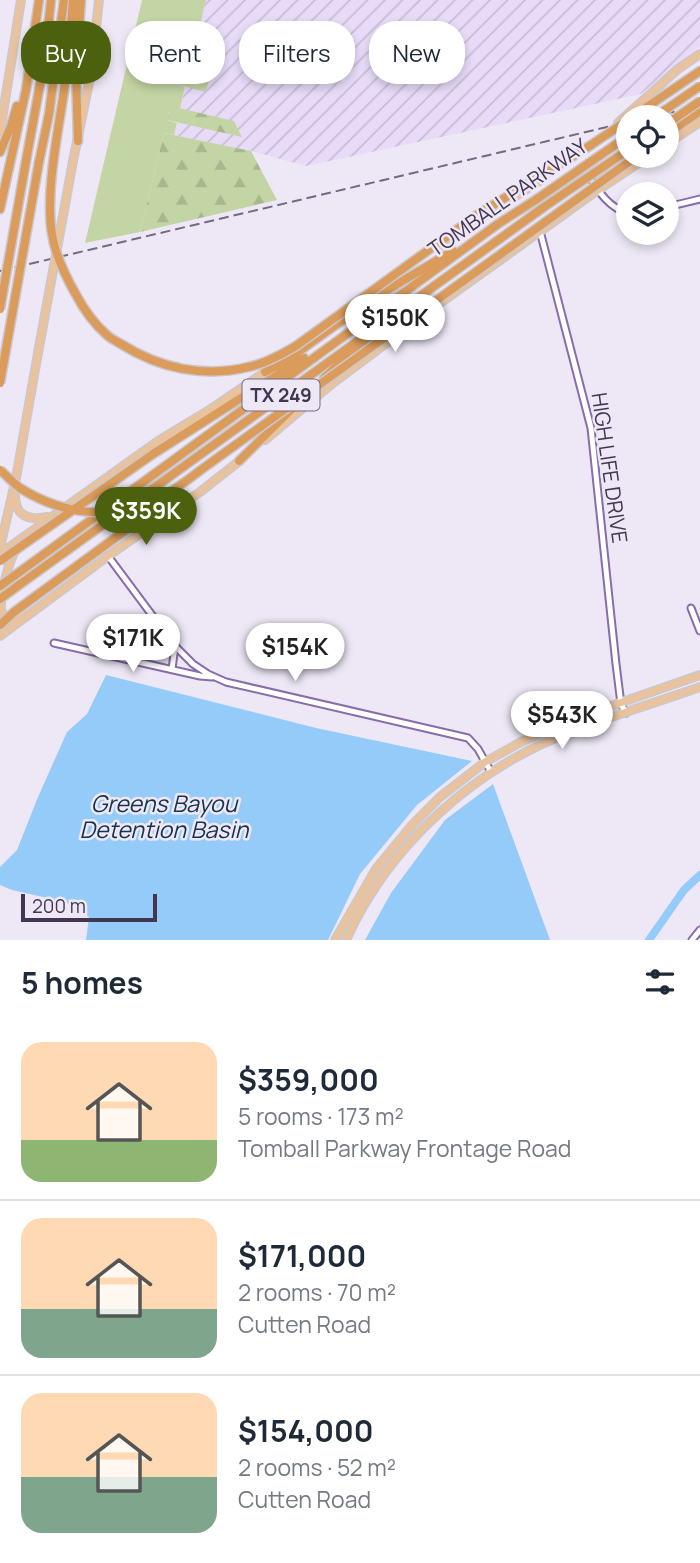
<!DOCTYPE html>
<meta charset="utf-8">
<style>
:root{--surface:#fff;--page:#f6f6f7;--text:#1f2937;--muted:#747a83;--line:#e0e1e3;--accent:#4b610d}
body{margin:0;font-family:Manrope,sans-serif;background:var(--page);color:var(--text);height:100vh;display:flex;flex-direction:column;font-size:26px;white-space:nowrap}
*{box-sizing:border-box;margin:0}
p{font-size:23px;color:var(--muted)}
.icon{flex:none;width:38px;height:38px;fill:none;stroke:currentColor;stroke-width:2;stroke-linecap:round;stroke-linejoin:round}
.map{position:relative;height:940px;overflow:hidden}
.panel{display:flex;flex-direction:column;background:var(--surface);flex:1}
.panel>*{flex:none}
.banner{position:absolute;left:21px;top:21px;width:658px;height:63px;display:flex;gap:14px}
.tools{position:absolute;left:616px;top:105px;display:grid;gap:14px}
.tools a{display:grid;place-items:center;width:63px;height:63px;border-radius:50%;background:var(--surface);box-shadow:0 4px 10px #0003;font-size:35px}
.scale{position:absolute;left:21px;bottom:18px;width:136px;box-sizing:border-box;padding-left:7px;border:4px solid #423651;border-top:0;font-size:19px;line-height:24px;white-space:nowrap;color:#423651;-webkit-text-stroke:5px #eee8f6;paint-order:stroke}
.price{position:absolute;translate:-50% -60px;padding:0 16px;border-radius:24px;background:#fff;color:#222;font-size:23px;line-height:46px;filter:drop-shadow(0 2px 4px #0008)}
.price::after{content:'';position:absolute;left:50%;top:42px;width:21px;height:16px;margin-left:-10px;background:inherit;clip-path:polygon(0 0,100% 0,50% 100%)}
.price.current{background:var(--accent);color:#fff}
ul{padding:0;list-style:none}
li{display:flex;align-items:center;gap:21px;height:175px;padding:0 21px}
li+li{border-top:2px solid var(--line)}
li span{display:grid;place-items:center;flex:none;width:196px;height:140px;border-radius:21px;color:#555}
li>.icon{margin-inline-start:auto}
span .icon{width:84px;height:84px;fill:#fffc;stroke-width:1}
li b{font-size:30px}
h2{display:flex;justify-content:space-between;align-items:center;height:84px;padding:0 21px;font-size:30px}
.chip{padding:0 24px;border-radius:28px;background:var(--surface);box-shadow:0 4px 10px #0003;font-size:24px;line-height:63px}
.chip.current{background:var(--accent);color:#fff}
.map>svg:first-child{display:block}
.industrial{fill:url(#industrial-furrows)}
.grass{fill:#c3d5a4}
.forest{fill:url(#forest-firs)}
.water{fill:#95cbf8}
.lines{fill:none;stroke-linecap:round;stroke-linejoin:round}
.river{stroke:#95cbf8;stroke-width:8}
.minor-casing{stroke:#886da9;stroke-width:9}
.major-casing{stroke:#cac7ce;stroke-width:10}
.highway-casing{stroke:#cac7ce;stroke-width:11}
.minor{stroke:#fff;stroke-width:5}
.major{stroke:#e9c39d;stroke-width:7}
.highway{stroke:#db9b5b;stroke-width:8}
.rail{stroke:#736980;stroke-width:2;stroke-dasharray:10 5;stroke-linecap:butt}
.major-bridge-casing{stroke:#cac7ce;stroke-width:10;stroke-linecap:butt}
.highway-bridge-casing{stroke:#cac7ce;stroke-width:11;stroke-linecap:butt}
.major-bridge{stroke:#e9c39d;stroke-width:7}
.highway-bridge{stroke:#db9b5b;stroke-width:8}
.labels{text-anchor:middle;stroke-width:5;stroke-linejoin:round;paint-order:stroke}
.shield{fill:#eee8f6;stroke:#766b82;stroke-width:2}
.shield-label{font-size:19px;font-weight:bold;fill:#423651}
.street-label{font-size:21px;fill:#423651;stroke:#eee8f6}
.water-label{font-size:23px;font-style:italic;fill:#15334a;stroke:#eee8f6}
</style>
<div class="map">
<svg width="700" height="940" viewBox="0 0 700 940">
<defs>
<pattern id="industrial-furrows" width="10" height="10" patternUnits="userSpaceOnUse" patternTransform="scale(1.75)"><rect width="10" height="10" fill="#e7dbf8"/><path d="M-1 1l2-2M0 10L10 0M9 11l2-2" fill="none" stroke="#c7bdd6"/></pattern>
<pattern id="forest-firs" width="22" height="20" patternUnits="userSpaceOnUse" patternTransform="scale(1.75)"><rect width="22" height="20" fill="#c3d5a4"/><path d="M5 1l3.5 6h-7zM16 11l3.5 6h-7z" fill="#a9b78f"/></pattern>
</defs>
<rect width="100%" height="100%" fill="#eee8f6"/>
<path class="industrial" d="M206 0H700V46L641 94 306 166 251 151 174 135Z"/>
<path class="grass" d="M142 0H206L192 59 184 49 175 84 185 87 180 109 170 107 167 120 177 123 174 135 164 133 140 232 85 243Z"/>
<path class="forest" d="M183 48 210 76 206 92 175 84Z
M170 106 234 121 242 137 167 120Z
M164 133 251 151 277 200 140 232Z"/>
<path class="water" d="M106 675 316 728 472 761 417 805 360 874 328 940H86L89 917 65 902 12 890 0 885V867L17 850 38 797 67 732 87 714Z
M493 784 550 940H365L391 893 445 820Z"/>
<g class="lines">
<path class="river" d="M649 940 684 890 700 875"/>
<g class="minor-casing">
<path id="minor" d="M589 176C599 192 609 208 628 213
M667 207 700 199
M540 231 591 428 616 664 621 704 626 713
M108 556 175 646 193 664 208 674 226 682 468 738 478 749 491 772
M691 608 700 631
M54 643 200 676 212 677
M172 669 175 646
M692 940 700 930"/>
</g>
<g class="major-casing">
<path id="major" d="M618 123 678 69 700 54
M0 132 21 0
M667 144 700 122
M73 161 91 73 99 0
M443 245 473 223 541 180
M265 440 333 383 436 306 598 190 649 156
M15 492C14 516 28 521 48 517
M0 548 16 478 38 353
M15 551C9 561 0 596 1 608 2 614 2 613 6 618L13 619 24 615
M0 554 158 441 211 409 268 370
M0 636 108 556 200 492 242 459
M335 940 376 869 413 824 440 797 485 762 521 742 568 721 700 675
M346 940C389 844 476 767 573 731 615 715 658 702 700 687"/>
</g>
<g class="highway-casing">
<path id="highway" d="M64 91 70 39 73 0
M632 117 700 71
M667 134 700 111
M78 141 76 71 81 0
M0 152 11 126 17 106
M26 161 45 57 51 0
M39 162 49 114 64 0
M0 209 26 90 39 0
M265 372 284 362 372 299 453 251
M324 378 371 335
M153 454 304 358
M239 461 299 402
M14 576 498 224 537 199
M19 585 544 207"/>
</g>
<use href="#minor" class="minor"/>
<use href="#major" class="major"/>
<use href="#highway" class="highway"/>
<path class="rail" d="M650 117 700 106
M0 271 628 122"/>
<g class="major-bridge-casing">
<path id="major-bridge" d="M38 353 73 161"/>
</g>
<g class="highway-bridge-casing">
<path id="highway-bridge" d="M64 91C58 134 45 192 52 234 55 255 65 275 75 293 83 308 94 324 107 335 111 339 116 341 121 344 159 368 203 378 248 367 265 364 281 355 296 346L477 215 591 145 628 120
M655 117 700 86
M667 124 700 101
M537 199 628 136
M544 207 628 150
M0 309 26 161
M0 383 39 162
M0 470C7 476 13 483 20 488 61 514 111 521 155 500 174 492 192 476 209 464L637 156
M0 561 153 454
M0 586 14 576
M0 599 19 585
M0 625 14 612 178 492"/>
</g>
<use href="#major-bridge" class="major-bridge"/>
<use href="#highway-bridge" class="highway-bridge"/>
</g>
<g class="labels">
<rect class="shield" x="242.5" y="379.5" width="77" height="31" rx="5"/>
<g class="shield-label">
<text x="281" y="402">TX 249</text>
</g>
<g class="street-label">
<text transform="translate(508 198) rotate(-35)" y="7">TOMBALL PARKWAY</text>
<text transform="translate(609 468) rotate(82)" y="7">HIGH LIFE DRIVE</text>
</g>
<g class="water-label">
<text x="164" y="812">Greens Bayou<tspan x="164" dy="26">Detention Basin</tspan></text>
</g>
</g>
</svg>
<div class="tools">
<a><svg class="icon" aria-label="locate" viewBox="0 0 24 24"><circle cx="12" cy="12" r="6"/><path d="M12 2v4M12 18v4M2 12h4M18 12h4"/></svg></a>
<a><svg class="icon" aria-label="layers" viewBox="0 0 24 24"><path d="M12 4l9 5-9 5-9-5zM3 14l9 5 9-5"/></svg></a>
</div>
<div class="scale">200 m</div>
<b class="price" style="left:395px;top:354px">$150K</b>
<b class="price current" style="left:146px;top:547px">$359K</b>
<b class="price" style="left:133px;top:674px">$171K</b>
<b class="price" style="left:295px;top:683px">$154K</b>
<b class="price" style="left:562px;top:751px">$543K</b>
<div class="banner">
<a class="chip current">Buy</a>
<a class="chip">Rent</a>
<a class="chip">Filters</a>
<a class="chip">New</a>
</div>
</div>
<section class="panel">
<h2>5 homes<svg class="icon" aria-label="filters" viewBox="0 0 24 24"><path d="M4 7h16M4 17h16"/><circle cx="9" cy="7" r="2"/><circle cx="15" cy="17" r="2"/></svg></h2>
<ul>
<li><span style="background:linear-gradient(#ffd9b3 70%,#8fb573 0)"><svg class="icon" aria-label="home" viewBox="0 0 24 24"><path d="M3 11l9-7 9 7M6 9v11h12V9"/></svg></span><div><b>$359,000</b><p>5 rooms · 173 m²</p><p>Tomball Parkway Frontage Road</p></div></li>
<li><span style="background:linear-gradient(#ffd9b3 65%,#7fa58c 0)"><svg class="icon" aria-label="home" viewBox="0 0 24 24"><path d="M3 11l9-7 9 7M6 9v11h12V9"/></svg></span><div><b>$171,000</b><p>2 rooms · 70 m²</p><p>Cutten Road</p></div></li>
<li><span style="background:linear-gradient(#ffd9b3 60%,#7fa58c 0)"><svg class="icon" aria-label="home" viewBox="0 0 24 24"><path d="M3 11l9-7 9 7M6 9v11h12V9"/></svg></span><div><b>$154,000</b><p>2 rooms · 52 m²</p><p>Cutten Road</p></div></li>
</ul>
</section>
